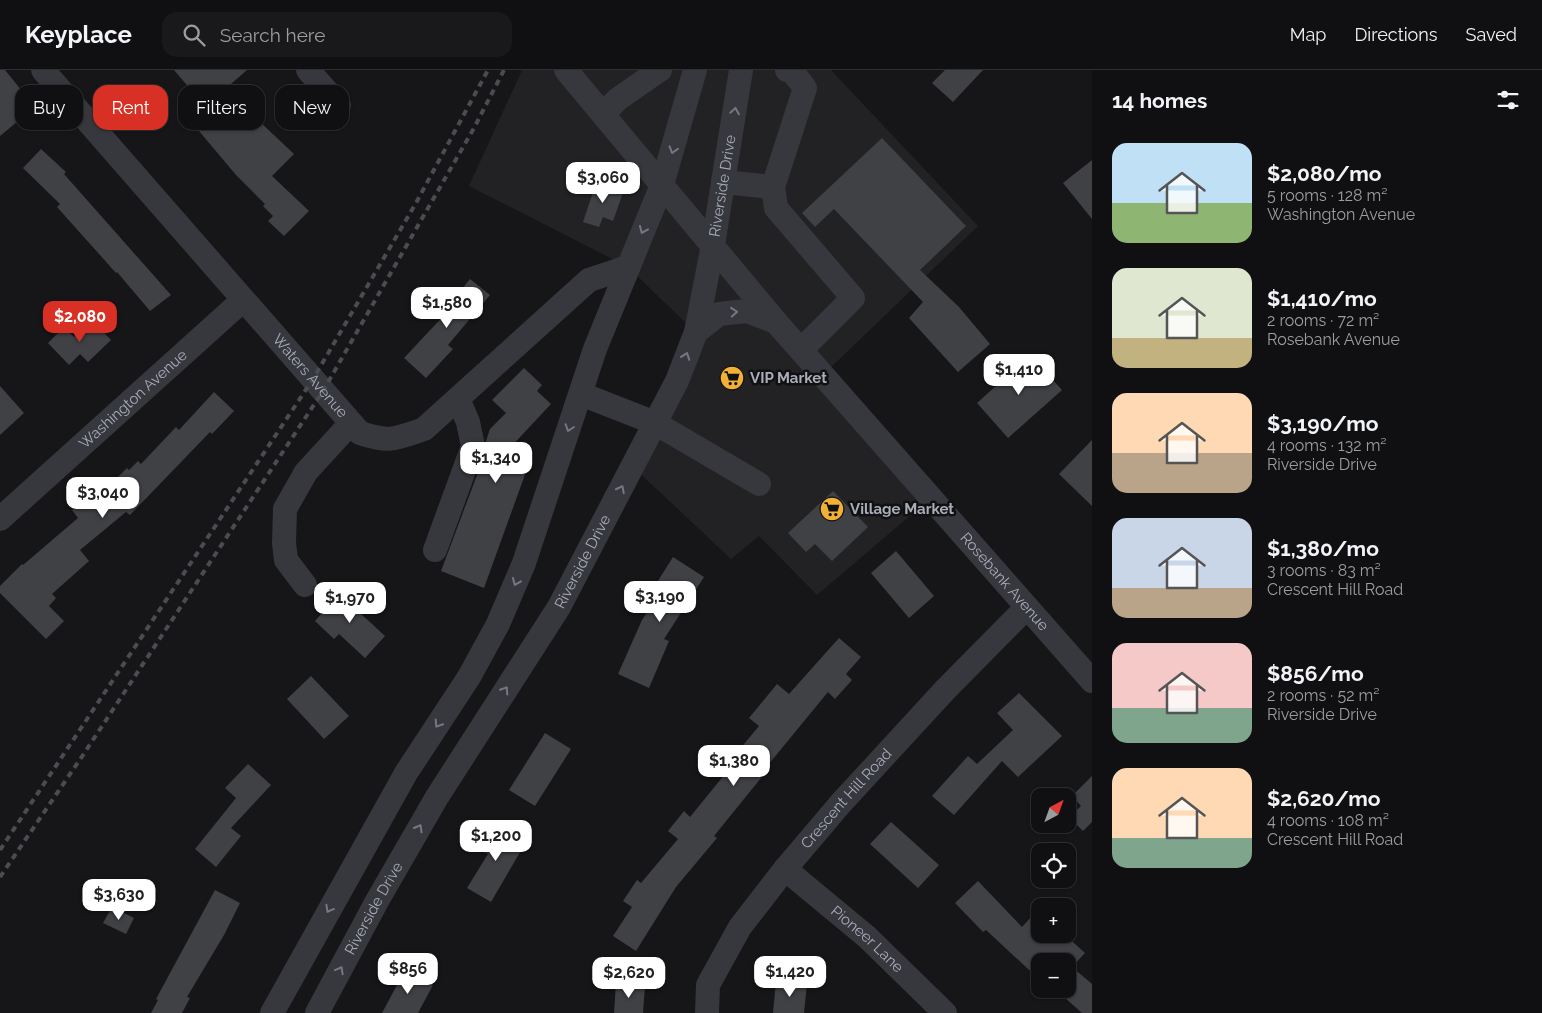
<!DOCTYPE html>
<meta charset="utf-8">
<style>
:root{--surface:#101012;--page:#19191b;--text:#f1f3f6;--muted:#9c9d9f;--line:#303032;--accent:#d93025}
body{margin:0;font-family:Raleway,sans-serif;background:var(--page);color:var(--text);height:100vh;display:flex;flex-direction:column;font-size:19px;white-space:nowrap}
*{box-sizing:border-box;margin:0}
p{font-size:16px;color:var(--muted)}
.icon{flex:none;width:28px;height:28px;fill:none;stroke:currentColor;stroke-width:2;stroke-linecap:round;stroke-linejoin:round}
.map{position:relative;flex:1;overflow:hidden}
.side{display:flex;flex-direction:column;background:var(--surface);width:450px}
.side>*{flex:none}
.banner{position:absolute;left:15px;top:15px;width:475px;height:45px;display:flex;gap:10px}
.needle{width:32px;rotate:41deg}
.fabs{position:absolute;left:1031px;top:718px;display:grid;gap:10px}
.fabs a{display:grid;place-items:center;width:45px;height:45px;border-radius:10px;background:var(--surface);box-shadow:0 1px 4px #0004,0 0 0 1px var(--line);font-size:25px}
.price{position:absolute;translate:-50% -42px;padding:0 11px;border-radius:10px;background:#fff;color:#222;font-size:16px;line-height:32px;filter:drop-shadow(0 1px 2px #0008)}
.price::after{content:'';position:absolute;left:50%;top:30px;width:15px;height:11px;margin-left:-8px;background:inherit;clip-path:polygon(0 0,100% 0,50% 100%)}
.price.active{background:var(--accent);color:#fff}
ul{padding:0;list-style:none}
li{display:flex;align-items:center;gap:15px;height:125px;padding:0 20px}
li span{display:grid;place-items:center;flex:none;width:140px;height:100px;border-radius:15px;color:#555}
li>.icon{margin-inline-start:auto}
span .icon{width:60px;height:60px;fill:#fffc;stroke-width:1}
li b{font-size:21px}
h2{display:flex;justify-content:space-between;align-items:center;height:60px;padding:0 20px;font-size:21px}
.tag{padding:0 18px;border-radius:15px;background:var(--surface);box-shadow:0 1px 4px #0004,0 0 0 1px var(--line);font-size:18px;line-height:45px}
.tag.active{background:var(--accent);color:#fff}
header{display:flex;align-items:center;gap:30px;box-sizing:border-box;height:70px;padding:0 25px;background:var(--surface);border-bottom:1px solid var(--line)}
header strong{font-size:24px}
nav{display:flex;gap:28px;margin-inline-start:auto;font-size:18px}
.search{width:350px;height:45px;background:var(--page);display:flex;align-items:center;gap:12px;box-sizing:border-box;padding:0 18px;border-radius:15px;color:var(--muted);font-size:19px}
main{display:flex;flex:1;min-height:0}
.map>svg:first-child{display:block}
.built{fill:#222225}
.building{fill:#404145}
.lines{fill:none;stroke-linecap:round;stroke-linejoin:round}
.minor{stroke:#37383d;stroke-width:24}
.rail{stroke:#4a4c52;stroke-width:4;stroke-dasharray:6 5;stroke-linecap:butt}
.oneway{stroke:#757881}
.labels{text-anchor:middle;stroke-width:5;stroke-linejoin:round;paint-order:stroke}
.street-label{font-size:15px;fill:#a8adb8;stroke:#111113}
.poi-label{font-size:15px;font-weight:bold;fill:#a8adb8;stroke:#111113;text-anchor:start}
</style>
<header>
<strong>Keyplace</strong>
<div class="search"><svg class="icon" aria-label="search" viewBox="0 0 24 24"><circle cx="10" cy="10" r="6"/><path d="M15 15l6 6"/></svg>Search here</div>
<nav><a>Map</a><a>Directions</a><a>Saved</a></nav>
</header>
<main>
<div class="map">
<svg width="1092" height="943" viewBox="0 0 1092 943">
<rect width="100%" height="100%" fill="#161618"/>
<path class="built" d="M522 0H831L978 156 823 305 924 434 817 525 759 466 731 489 633 397 695 262 628 197 469 116Z"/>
<path class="building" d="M0 0H5L35 37 0 66Z
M174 0H247L231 14 261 49 259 51 294 84 272 106 309 141 284 166 268 151 273 146 263 136 265 134 236 105 199 61 215 48Z
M945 0H983L953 32 932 13Z
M882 68 966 156 920 200 959 237 990 274 958 302 909 248 923 232 834 139 815 157 802 143Z
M41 79 66 102 64 104 171 225 150 241 117 202 116 203 57 137 60 134 23 98Z
M1092 90V149L1063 113Z
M597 110 624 120 613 151 603 147 599 157 583 152Z
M470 209 490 225 448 275 453 279 426 308 404 288 449 240 446 238Z
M92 250 111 270 88 292 80 284 69 295 48 273 64 257 74 267Z
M1030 285 1062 320 1008 368 977 333Z
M524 298 542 315 537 321 551 334 508 380 531 388 484 518 441 501 486 381V371L490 359 506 343 492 330Z
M0 316 24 343 0 365Z
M214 322 234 341 212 364 210 362 130 445 126 442 80 480 89 491 52 524 56 528 49 536 64 551 46 569 0 523V516L22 494 23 495 78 448 72 440 96 420 100 425 127 398 129 400 138 391 141 394 176 357 179 360Z
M1092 370V436L1059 404Z
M833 421 868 457 832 491 815 474 806 482 788 463Z
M896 481 934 526 909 548 871 503Z
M673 487 704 507 664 569 669 571 649 618 618 604 642 550 662 519 656 514Z
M344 519 362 536 358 541 385 566 365 588 339 564 334 569 315 551Z
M839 568 861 587 846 604 852 610 835 629 828 622 759 706 761 708 714 766 717 768 676 817 636 881 613 866 632 837 623 831 637 810 641 813 678 769 668 761 684 741 690 747 725 704 717 698 730 682 734 686 759 656 749 648 777 614 789 624Z
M311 606 349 646 324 669 287 629Z
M1019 623 1062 666 1018 707 1002 691 954 745 932 726 968 686 977 694 1013 660 997 643Z
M545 663 571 679 535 736 509 720Z
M248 694 271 715 231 758 241 766 216 797 195 779 236 728 225 718Z
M1092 706V752L1083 761 1069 747 1081 736 1072 726Z
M891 752 939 795 918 818 870 774Z
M496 754 526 772 491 832 467 818 488 784 481 780Z
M978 811 1022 857 1040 837V864H1064L1085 883 1072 897 1092 914V943H1082L1055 919H1068V891H1040V910L986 860 983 862 955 833Z
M215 820 240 833 224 865 187 927 190 928 182 943H151L158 930 156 929Z
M112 837 134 848 126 864 103 853Z
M405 900 433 915 418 943H382Z
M776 911 807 914 804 943H773Z
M616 913 645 916 643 943H614Z"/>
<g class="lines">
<g class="minor">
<path id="s1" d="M43 0 360 363C390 373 395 369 424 359L589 210 628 197"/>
<path d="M308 0 339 35"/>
<path id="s2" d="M566 0 776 252 1092 611"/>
<path d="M787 0 792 1 805 18 773 117 776 138 853 228 801 280"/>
<path d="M604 43 618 29 660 0"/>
<path d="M723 112 773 117"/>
<path d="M696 262 719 244 747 241 776 252"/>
<path d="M581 324 655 353 759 414"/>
<path id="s3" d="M0 449 243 230"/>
<path d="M435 480 473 376 468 352 458 329"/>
<path d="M305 515 286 490 284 473 285 439 306 402 351 353"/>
<path id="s4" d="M785 799 867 867 945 943"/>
<path d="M272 943 406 703 469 607 498 554 524 493 595 279 662 115 695 0"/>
<path id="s5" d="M317 943 377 831 437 727 559 537 677 311 696 262 713 175 741 0"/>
<path id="s6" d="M707 943 708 915 740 857 785 799 841 733 945 620 1026 538"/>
</g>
<path class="rail" d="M0 780 313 309 416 133 488 0
M0 807 83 685 323 321 474 58 504 0"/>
</g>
<defs><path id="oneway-chevron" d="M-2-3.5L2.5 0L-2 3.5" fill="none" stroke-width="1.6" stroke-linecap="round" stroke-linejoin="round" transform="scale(1.25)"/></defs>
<g class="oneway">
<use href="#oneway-chevron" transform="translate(735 41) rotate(-81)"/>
<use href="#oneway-chevron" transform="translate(673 80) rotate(107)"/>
<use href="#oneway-chevron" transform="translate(643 160) rotate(113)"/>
<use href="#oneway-chevron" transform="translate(734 242) rotate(-5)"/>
<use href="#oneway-chevron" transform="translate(686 286) rotate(-70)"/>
<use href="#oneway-chevron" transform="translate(569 358) rotate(108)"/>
<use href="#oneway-chevron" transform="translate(621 419) rotate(-63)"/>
<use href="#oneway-chevron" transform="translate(516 512) rotate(113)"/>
<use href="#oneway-chevron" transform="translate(505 620) rotate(-57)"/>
<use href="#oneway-chevron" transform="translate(438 654) rotate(123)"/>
<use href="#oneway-chevron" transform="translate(419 758) rotate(-60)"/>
<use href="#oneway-chevron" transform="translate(329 839) rotate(119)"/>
<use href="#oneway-chevron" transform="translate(340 900) rotate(-62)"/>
</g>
<defs>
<g id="supermarket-disc" transform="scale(1.25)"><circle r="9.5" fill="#f2b134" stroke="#111113"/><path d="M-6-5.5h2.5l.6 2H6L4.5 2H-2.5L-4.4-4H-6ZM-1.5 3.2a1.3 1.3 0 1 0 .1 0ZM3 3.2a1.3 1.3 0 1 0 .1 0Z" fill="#111"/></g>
</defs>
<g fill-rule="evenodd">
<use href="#supermarket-disc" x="732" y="308"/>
<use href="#supermarket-disc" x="832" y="439"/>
</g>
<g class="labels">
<g class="street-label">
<text dy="5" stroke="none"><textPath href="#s5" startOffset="929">Riverside Drive</textPath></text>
<text dy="5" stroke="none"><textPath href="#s1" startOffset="406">Waters Avenue</textPath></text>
<text dy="5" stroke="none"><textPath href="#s3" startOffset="179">Washington Avenue</textPath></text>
<text dy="5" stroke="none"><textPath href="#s5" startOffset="524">Riverside Drive</textPath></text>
<text dy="5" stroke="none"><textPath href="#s2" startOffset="674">Rosebank Avenue</textPath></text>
<text dy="5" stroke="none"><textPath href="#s6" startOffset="261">Crescent Hill Road</textPath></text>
<text dy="5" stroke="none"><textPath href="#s5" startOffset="119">Riverside Drive</textPath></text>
<text dy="5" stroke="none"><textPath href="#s4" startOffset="108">Pioneer Lane</textPath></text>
</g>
<g class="poi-label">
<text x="750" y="313">VIP Market</text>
<text x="850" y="444">Village Market</text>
</g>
</g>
</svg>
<div class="fabs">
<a><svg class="needle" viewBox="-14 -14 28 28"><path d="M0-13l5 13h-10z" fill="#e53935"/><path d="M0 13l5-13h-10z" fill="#9c9d9f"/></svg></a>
<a><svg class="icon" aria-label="locate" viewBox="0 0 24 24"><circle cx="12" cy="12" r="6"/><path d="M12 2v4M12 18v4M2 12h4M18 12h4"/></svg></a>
<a>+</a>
<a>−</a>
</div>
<b class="price" style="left:603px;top:134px">$3,060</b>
<b class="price" style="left:447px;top:259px">$1,580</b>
<b class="price active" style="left:80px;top:273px">$2,080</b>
<b class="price" style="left:1019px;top:326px">$1,410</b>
<b class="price" style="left:496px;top:414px">$1,340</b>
<b class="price" style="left:103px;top:449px">$3,040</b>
<b class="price" style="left:660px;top:553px">$3,190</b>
<b class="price" style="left:350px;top:554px">$1,970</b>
<b class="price" style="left:734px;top:717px">$1,380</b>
<b class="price" style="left:496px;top:792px">$1,200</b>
<b class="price" style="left:119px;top:851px">$3,630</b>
<b class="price" style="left:408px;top:925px">$856</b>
<b class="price" style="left:790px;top:928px">$1,420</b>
<b class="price" style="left:629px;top:929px">$2,620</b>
<div class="banner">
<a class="tag">Buy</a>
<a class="tag active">Rent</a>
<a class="tag">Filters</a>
<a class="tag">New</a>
</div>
</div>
<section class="side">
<h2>14 homes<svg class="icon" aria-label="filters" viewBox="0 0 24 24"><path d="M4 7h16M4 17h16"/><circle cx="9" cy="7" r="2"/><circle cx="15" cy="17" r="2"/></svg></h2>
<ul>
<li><span style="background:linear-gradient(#bfe0f5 60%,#8fb573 0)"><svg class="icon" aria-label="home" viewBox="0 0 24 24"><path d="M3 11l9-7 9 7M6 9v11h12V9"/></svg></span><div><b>$2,080/mo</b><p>5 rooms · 128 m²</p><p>Washington Avenue</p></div></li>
<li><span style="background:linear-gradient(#dfe7d0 70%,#c2b280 0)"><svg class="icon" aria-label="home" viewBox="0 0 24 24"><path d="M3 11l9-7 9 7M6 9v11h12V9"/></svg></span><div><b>$1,410/mo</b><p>2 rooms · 72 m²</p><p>Rosebank Avenue</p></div></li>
<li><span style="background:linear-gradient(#ffd9b3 60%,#b9a48a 0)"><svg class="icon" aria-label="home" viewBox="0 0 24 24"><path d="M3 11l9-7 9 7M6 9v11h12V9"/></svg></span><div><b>$3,190/mo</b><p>4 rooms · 132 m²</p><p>Riverside Drive</p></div></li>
<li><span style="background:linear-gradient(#c9d6e8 70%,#b9a48a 0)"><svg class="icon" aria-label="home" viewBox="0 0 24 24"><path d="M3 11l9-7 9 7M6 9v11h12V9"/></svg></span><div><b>$1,380/mo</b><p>3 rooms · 83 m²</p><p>Crescent Hill Road</p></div></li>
<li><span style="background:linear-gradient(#f6c9c9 65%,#7fa58c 0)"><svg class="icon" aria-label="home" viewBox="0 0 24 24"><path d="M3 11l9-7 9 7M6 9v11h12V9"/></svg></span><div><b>$856/mo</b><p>2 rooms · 52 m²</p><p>Riverside Drive</p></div></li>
<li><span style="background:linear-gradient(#ffd9b3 70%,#7fa58c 0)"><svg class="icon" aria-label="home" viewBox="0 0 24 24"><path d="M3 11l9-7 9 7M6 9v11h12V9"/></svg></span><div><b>$2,620/mo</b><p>4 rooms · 108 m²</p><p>Crescent Hill Road</p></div></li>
</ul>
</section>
</main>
